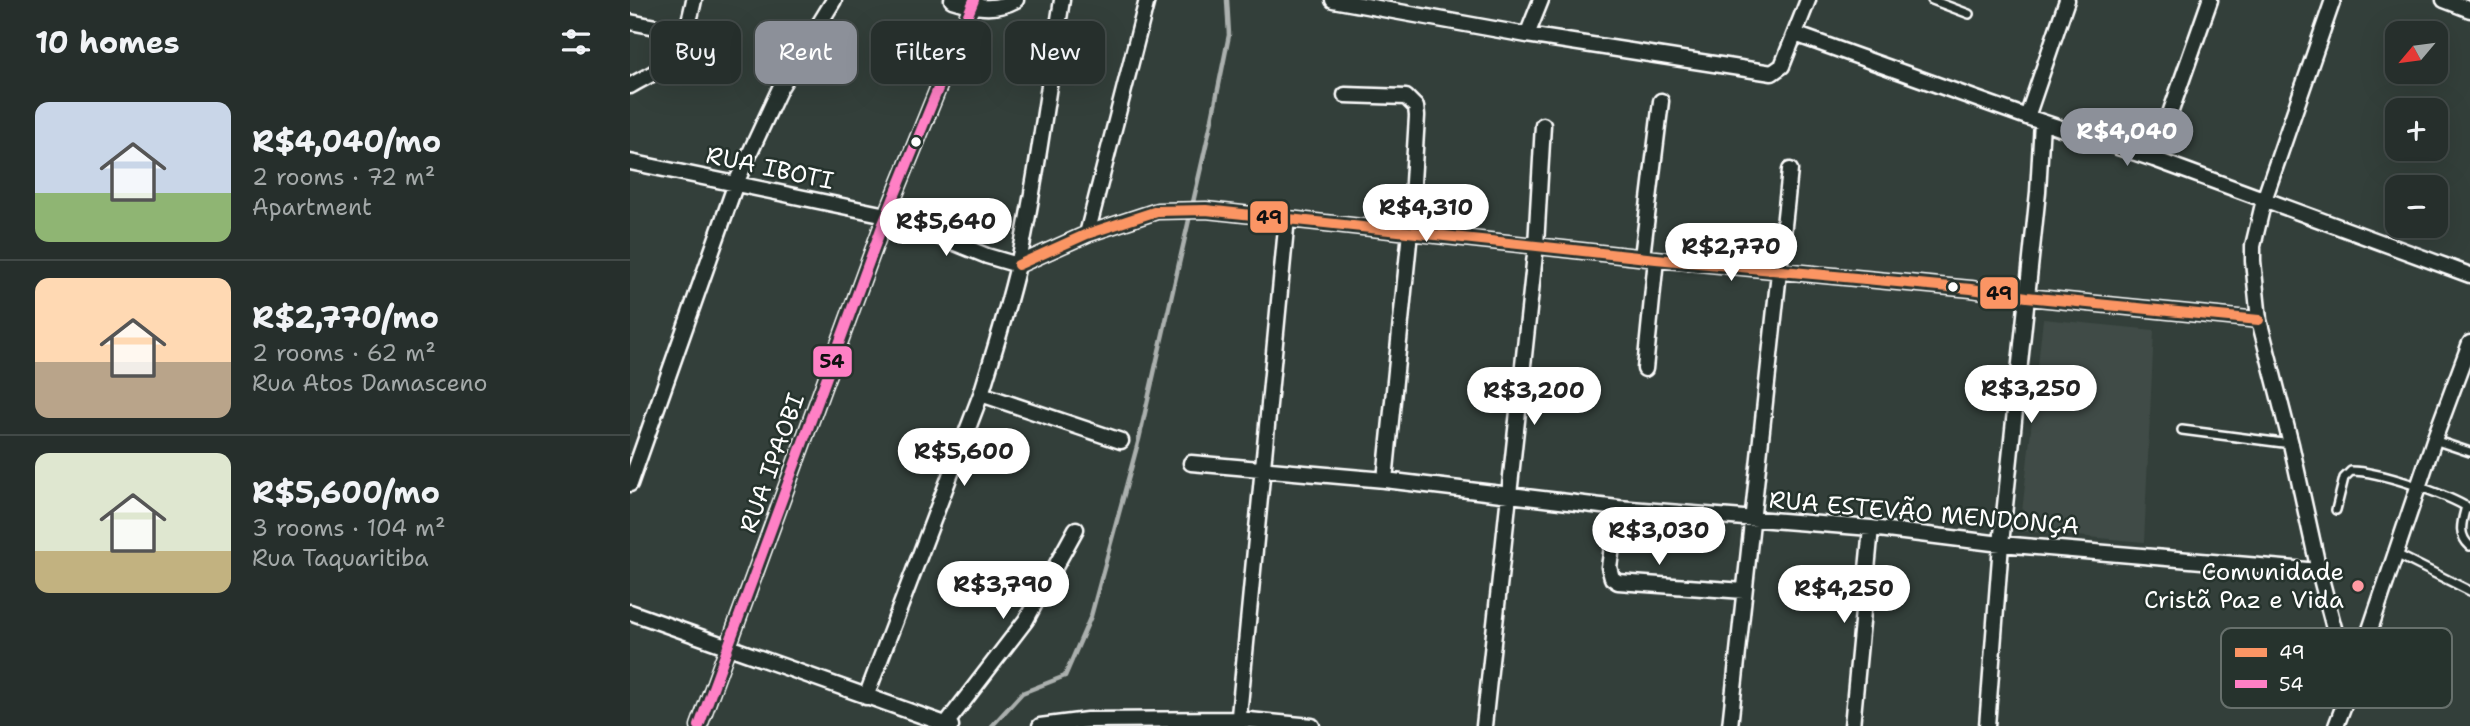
<!DOCTYPE html>
<meta charset="utf-8">
<style>
:root{--surface:#262f2c;--page:#2e3734;--text:#f1f3f6;--muted:#a4a9a9;--line:#424a48;--accent:#8c9099}
body{margin:0;font-family:"Shantell Sans",sans-serif;background:var(--page);color:var(--text);height:100vh;display:flex;flex-direction:column;font-size:26px;white-space:nowrap}
*{box-sizing:border-box;margin:0}
p{font-size:23px;color:var(--muted)}
.icon{flex:none;width:38px;height:38px;fill:none;stroke:currentColor;stroke-width:2;stroke-linecap:round;stroke-linejoin:round}
.map{position:relative;flex:1;overflow:hidden}
.panel{display:flex;flex-direction:column;background:var(--surface);width:630px}
.panel>*{flex:none}
.banner{position:absolute;left:21px;top:21px;width:665px;height:63px;display:flex;gap:14px}
.needle{width:46px;rotate:241deg}
.fabs{position:absolute;left:1755px;top:21px;display:grid;gap:14px}
.fabs a{display:grid;place-items:center;width:63px;height:63px;border-radius:14px;background:var(--surface);box-shadow:0 7px 28px #0002,0 0 0 2px var(--line);font-size:35px}
.price{position:absolute;translate:-50% -60px;padding:0 16px;border-radius:24px;background:#fff;color:#222;font-size:23px;line-height:46px;filter:drop-shadow(0 2px 4px #0008)}
.price::after{content:'';position:absolute;left:50%;top:42px;width:21px;height:16px;margin-left:-10px;background:inherit;clip-path:polygon(0 0,100% 0,50% 100%)}
.price.on{background:var(--accent);color:#fff}
ul{padding:0;list-style:none}
li{display:flex;align-items:center;gap:21px;height:175px;padding:0 35px}
li+li{border-top:2px solid var(--line)}
li span{display:grid;place-items:center;flex:none;width:196px;height:140px;border-radius:14px;color:#555}
li>.icon{margin-inline-start:auto}
span .icon{width:84px;height:84px;fill:#fffc;stroke-width:1}
li b{font-size:30px}
h2{display:flex;justify-content:space-between;align-items:center;height:84px;padding:0 35px;font-size:30px}
.chip{padding:0 24px;border-radius:14px;background:var(--surface);box-shadow:0 7px 28px #0002,0 0 0 2px var(--line);font-size:24px;line-height:63px}
.chip.on{background:var(--accent);color:#fff}
main{display:flex;flex:1;min-height:0}
.map>svg:first-child{display:block}
.built{fill:#404c47}
.lines{fill:none;stroke-linecap:round;stroke-linejoin:round}
.stream{stroke:#abb0ae;stroke-width:4.5}
.lane-casing{stroke:#fff;stroke-width:12}
.street-casing{stroke:#fff;stroke-width:19}
.lane{stroke:#26332d;stroke-width:7}
.street{stroke:#26332d;stroke-width:14}
.bus-1-casing{stroke:#26332d;stroke-width:16}
.bus-2-casing{stroke:#26332d;stroke-width:16}
.bus-1{stroke:#fb9564;stroke-width:10}
.bus-2{stroke:#ff80c5;stroke-width:10}
.bus-dot{fill:#fff;stroke:#26332d;stroke-width:2.5}
.poi-dot{fill:#ff9aa2;stroke:#26332d;stroke-width:2.5}
.labels{text-anchor:middle;stroke-width:5;stroke-linejoin:round;paint-order:stroke}
.street-label{font-size:24px;fill:#fff;stroke:#26332d}
.poi-label{font-size:24px;fill:#fff;stroke:#26332d;text-anchor:end}
.key{fill:#26332d;stroke:#67706c;stroke-width:2}
.key-label{font-size:19px;fill:#fff}
.line-badge{stroke:#26332d;stroke-width:2.5}
.pale-badge-label{font-size:19px;text-anchor:middle;font-weight:bold;fill:#111}
</style>
<main>
<section class="panel">
<h2>10 homes<svg class="icon" aria-label="filters" viewBox="0 0 24 24"><path d="M4 7h16M4 17h16"/><circle cx="9" cy="7" r="2"/><circle cx="15" cy="17" r="2"/></svg></h2>
<ul>
<li><span style="background:linear-gradient(#c9d6e8 65%,#8fb573 0)"><svg class="icon" aria-label="home" viewBox="0 0 24 24"><path d="M3 11l9-7 9 7M6 9v11h12V9"/></svg></span><div><b>R$4,040/mo</b><p>2 rooms · 72 m²</p><p>Apartment</p></div></li>
<li><span style="background:linear-gradient(#ffd9b3 60%,#b9a48a 0)"><svg class="icon" aria-label="home" viewBox="0 0 24 24"><path d="M3 11l9-7 9 7M6 9v11h12V9"/></svg></span><div><b>R$2,770/mo</b><p>2 rooms · 62 m²</p><p>Rua Atos Damasceno</p></div></li>
<li><span style="background:linear-gradient(#dfe7d0 70%,#c2b280 0)"><svg class="icon" aria-label="home" viewBox="0 0 24 24"><path d="M3 11l9-7 9 7M6 9v11h12V9"/></svg></span><div><b>R$5,600/mo</b><p>3 rooms · 104 m²</p><p>Rua Taquaritiba</p></div></li>
</ul>
</section>
<div class="map">
<svg width="1840" height="726" viewBox="0 0 1840 726">
<rect width="100%" height="100%" fill="#333f3a"/>
<filter id="ink" filterUnits="userSpaceOnUse"><feTurbulence type="fractalNoise" baseFrequency=".0143" numOctaves="2"/><feDisplacementMap in="SourceGraphic" scale="14" xChannelSelector="R" yChannelSelector="G"/><feConvolveMatrix kernelMatrix="1 2 1 2 8 2 1 2 1" color-interpolation-filters="sRGB"/></filter>
<g filter="url(#ink)">
<path class="built" d="M1413 319 1524 330 1514 542 1390 531Z"/>
<g class="lines">
<path class="stream" d="M362 726 392 693 435 676 461 616 509 439 582 119 599 35 597 0"/>
<g class="lane-casing">
<path id="lane" d="M1302 0 1339 14
M1552 430 1661 444
M1804 440 1840 452
M1836 506C1832 522 1827 534 1840 546
M1706 510 1714 478 1721 471C1748 471 1817 494 1840 509
M1766 554 1840 591"/>
</g>
<g class="street-casing">
<path id="street" d="M322 0C344 7 364 12 386 0
M703 0 897 35 1142 73 1152 66 1178 0
M1703 0 1634 200 1623 246V261L1629 320 1661 444 1689 571 1720 689
M1814 0 1840 10
M0 22 57 33
M1165 34 1397 117 1524 159 1840 275
M897 35 911 0
M0 86C11 79 24 74 34 66 54 50 59 23 64 0
M715 95 776 97 786 107 787 116 780 232 755 480
M1397 117 1437 0
M1524 159 1580 0
M0 162 256 215 357 256 388 265
M457 234 517 0
M1012 257 1031 101
M388 265 457 234 527 211 576 210 1026 259 1341 289 1397 297 1629 320
M1015 369 1026 259
M351 394 491 441
M561 463 755 480 988 508 1241 528 1371 544 1689 571
M0 484 106 183 150 88 204 0
M988 508 979 567 982 578 988 582 1114 591
M0 612 321 726
M236 697 351 394C364 352 378 308 388 265 407 178 418 88 432 0
M316 724 396 620 446 529
M69 726 251 229 344 0
M410 726 457 720 609 719 682 726
M608 726 657 218
M854 726 906 245 913 125
M1100 726 1160 170
M1222 726 1241 528
M1357 726 1371 544 1408 192 1412 122
M1706 726 1720 689 1804 440 1840 343"/>
</g>
<use href="#lane" class="lane"/>
<use href="#street" class="street"/>
<g class="bus-1-casing">
<path id="bus-1" d="M388 265 457 234 527 211 576 210 1026 259 1341 289 1397 297 1629 320"/>
</g>
<g class="bus-2-casing">
<path id="bus-2" d="M69 726 251 229 344 0"/>
</g>
<use href="#bus-1" class="bus-1"/>
<use href="#bus-2" class="bus-2"/>
</g>
</g>
<g class="bus-dot">
<circle cx="286" cy="142" r="6"/>
<circle cx="1323" cy="287" r="6"/>
</g>
<circle class="poi-dot" cx="1728" cy="586" r="7"/>
<g class="labels">
<g class="street-label">
<text transform="translate(140 168) rotate(12)" y="8">RUA IBOTI</text>
<text transform="translate(142 463) rotate(-70)" y="8">RUA IPAOBI</text>
<text transform="translate(1294 513) rotate(5)" y="8">RUA ESTEVÃO MENDONÇA</text>
</g>
<g class="poi-label">
<text x="1714" y="580">Comunidade<tspan x="1714" dy="28">Cristã Paz e Vida</tspan></text>
</g>
</g>
<rect x="1591" y="628" width="231" height="80" rx="10" class="key"/>
<rect x="1605" y="648" width="32" height="9" fill="#fb9564"/>
<rect x="1605" y="680" width="32" height="8" fill="#ff80c5"/>
<g class="key-label">
<text x="1649" y="659">49</text>
<text x="1649" y="691">54</text>
</g>
<g class="line-badge">
<rect x="619" y="200" width="40" height="34" rx="7" fill="#fb9564"/>
<rect x="1349" y="276" width="40" height="34" rx="7" fill="#fb9564"/>
<rect x="182" y="345" width="41" height="33" rx="7" fill="#ff80c5"/>
</g>
<g class="pale-badge-label">
<text x="639" y="224">49</text>
<text x="1369" y="300">49</text>
<text x="202" y="368">54</text>
</g>
</svg>
<div class="fabs">
<a><svg class="needle" viewBox="-14 -14 28 28"><path d="M0-13l5 13h-10z" fill="#e53935"/><path d="M0 13l5-13h-10z" fill="#a4a9a9"/></svg></a>
<a>+</a>
<a>−</a>
</div>
<b class="price on" style="left:1497px;top:168px">R$4,040</b>
<b class="price" style="left:796px;top:244px">R$4,310</b>
<b class="price" style="left:316px;top:258px">R$5,640</b>
<b class="price" style="left:1101px;top:283px">R$2,770</b>
<b class="price" style="left:1401px;top:425px">R$3,250</b>
<b class="price" style="left:904px;top:427px">R$3,200</b>
<b class="price" style="left:334px;top:488px">R$5,600</b>
<b class="price" style="left:1029px;top:567px">R$3,030</b>
<b class="price" style="left:373px;top:621px">R$3,790</b>
<b class="price" style="left:1214px;top:625px">R$4,250</b>
<div class="banner">
<a class="chip">Buy</a>
<a class="chip on">Rent</a>
<a class="chip">Filters</a>
<a class="chip">New</a>
</div>
</div>
</main>
